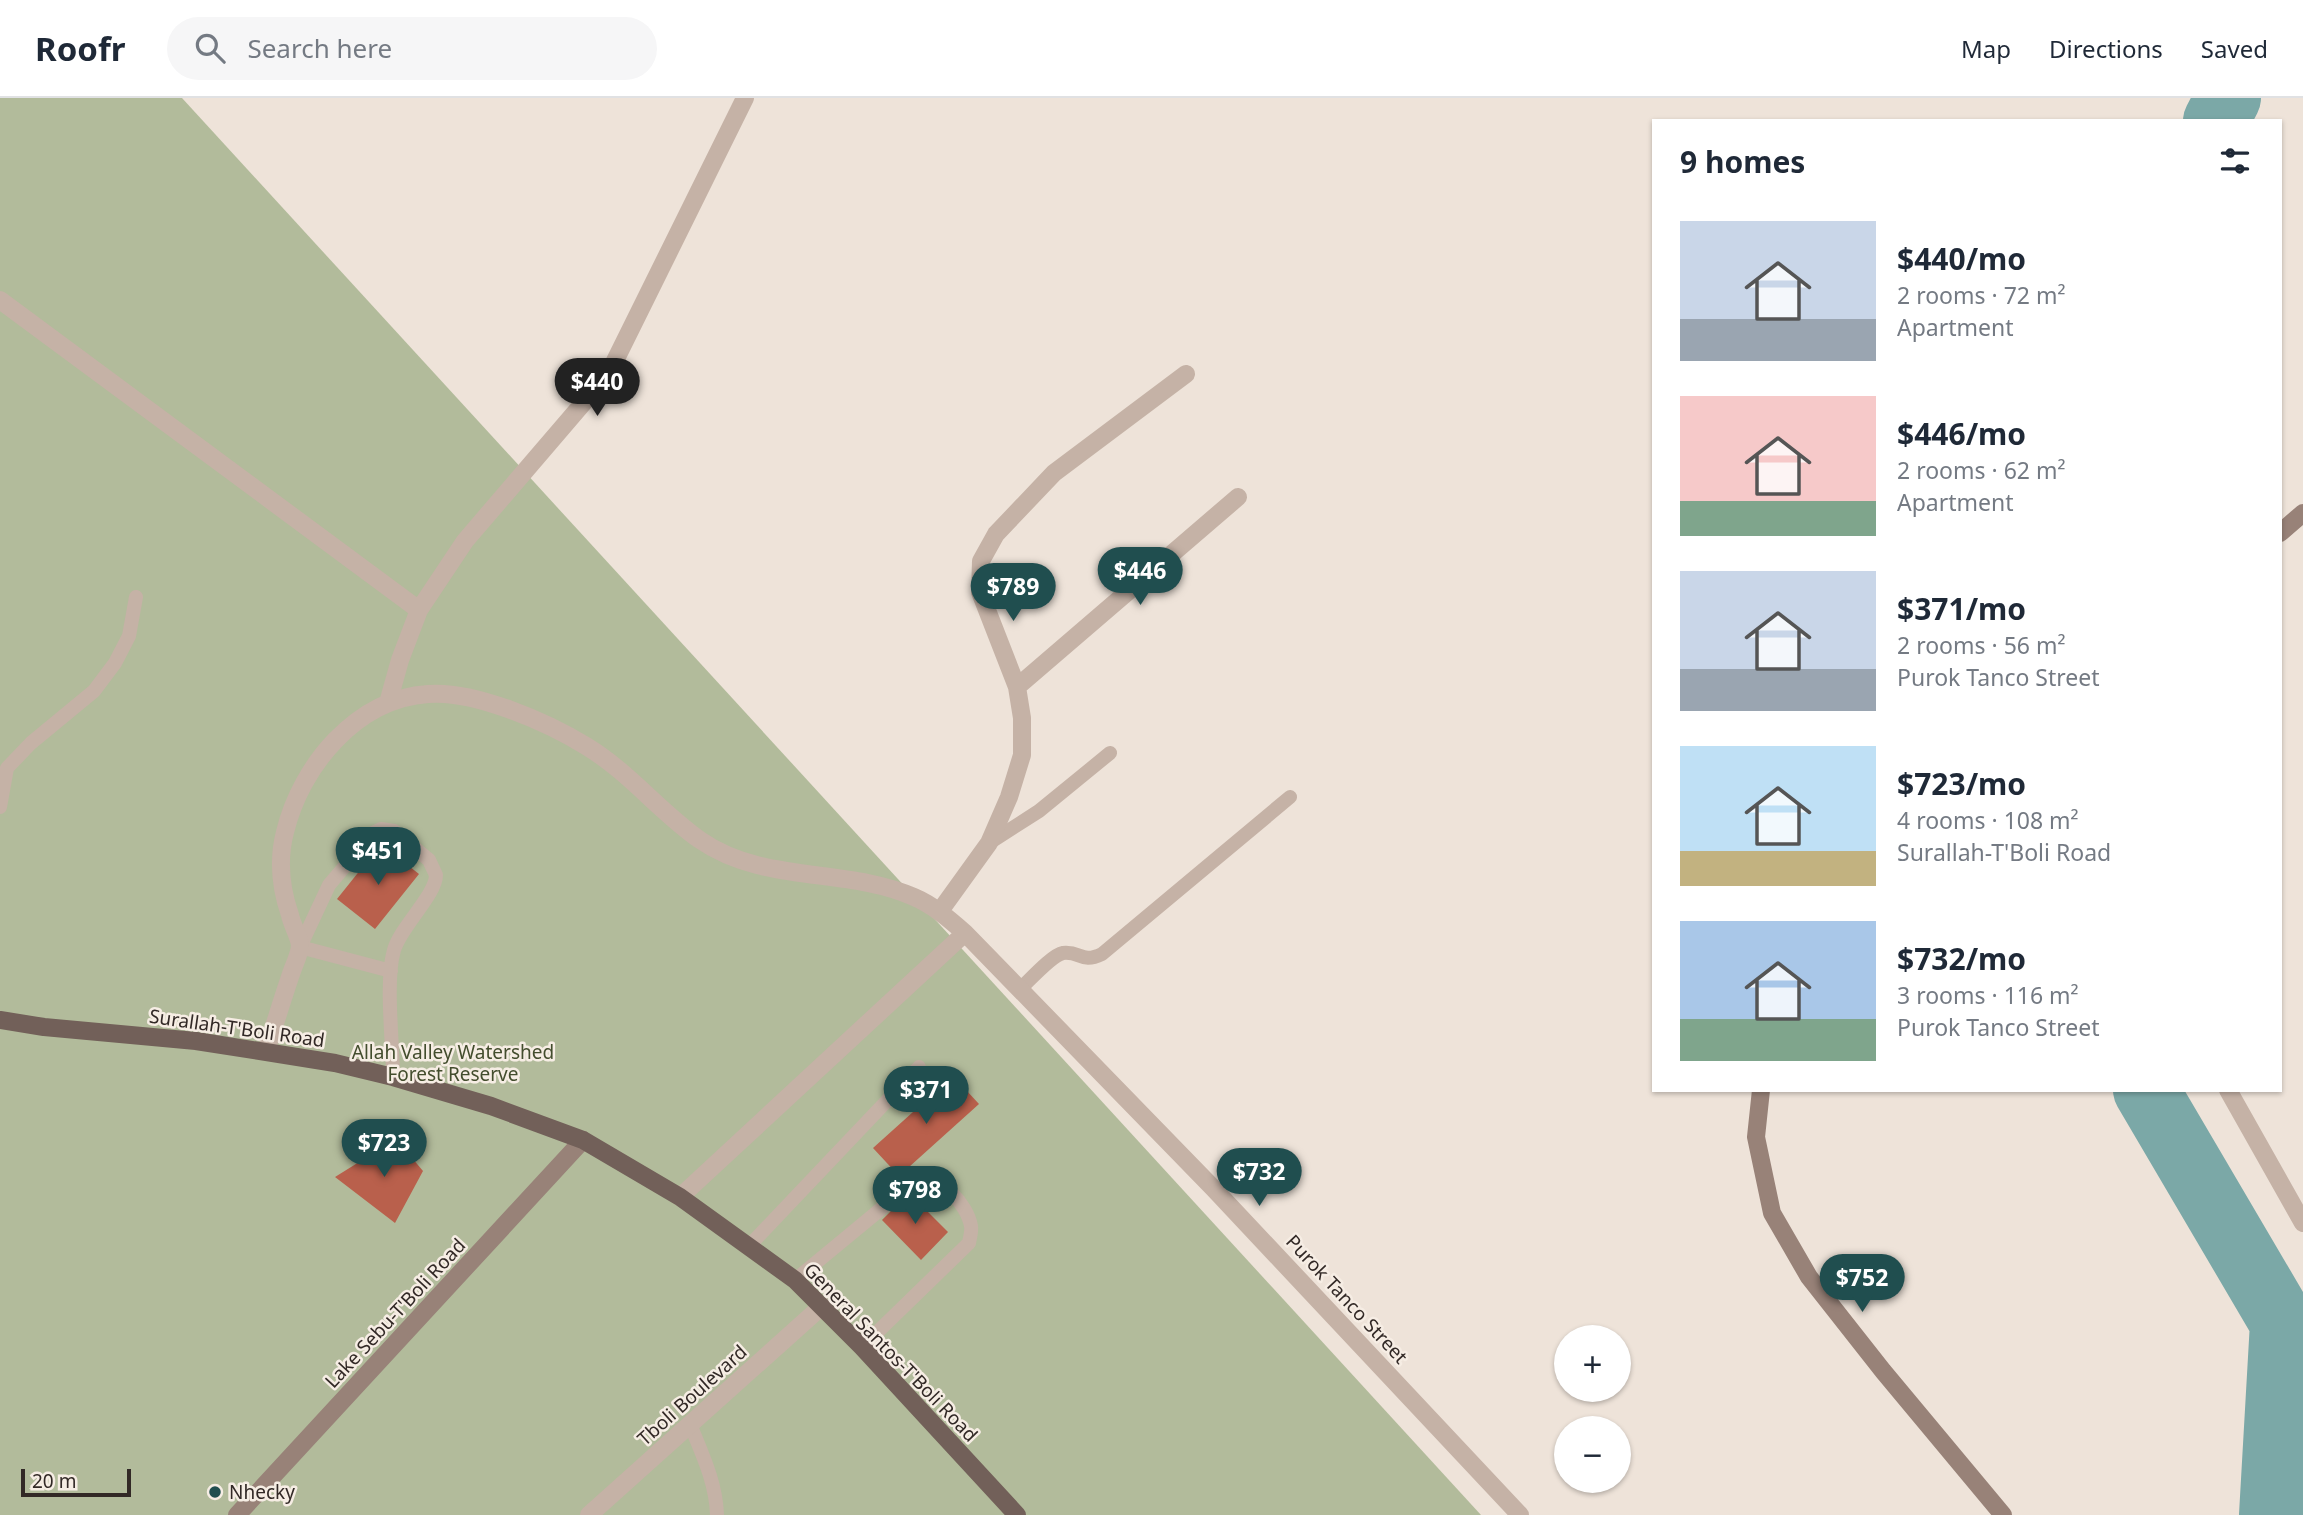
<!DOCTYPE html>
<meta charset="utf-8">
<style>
:root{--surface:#fff;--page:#f6f6f7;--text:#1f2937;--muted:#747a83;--line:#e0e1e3;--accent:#204e4f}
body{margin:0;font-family:"Noto Sans",sans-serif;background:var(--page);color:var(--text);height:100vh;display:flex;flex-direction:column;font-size:26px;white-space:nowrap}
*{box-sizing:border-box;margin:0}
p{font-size:23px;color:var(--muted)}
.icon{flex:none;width:38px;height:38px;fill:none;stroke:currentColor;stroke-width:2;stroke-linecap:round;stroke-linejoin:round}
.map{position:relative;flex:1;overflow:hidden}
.drawer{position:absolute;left:1652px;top:21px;width:630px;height:973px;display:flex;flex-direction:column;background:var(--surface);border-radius:0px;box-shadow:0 2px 5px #0004}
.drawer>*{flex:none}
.tools{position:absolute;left:1554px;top:1227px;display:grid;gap:14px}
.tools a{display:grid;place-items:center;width:77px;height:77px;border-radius:50%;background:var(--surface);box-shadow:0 2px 5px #0004;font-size:35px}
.scale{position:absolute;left:21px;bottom:18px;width:110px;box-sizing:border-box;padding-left:7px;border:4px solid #322926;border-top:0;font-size:19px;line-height:24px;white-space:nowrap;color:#322926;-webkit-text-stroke:5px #f6ede4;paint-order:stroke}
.price{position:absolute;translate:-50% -60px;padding:0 16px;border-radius:24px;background:var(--accent);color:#fff;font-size:23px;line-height:46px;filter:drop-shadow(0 2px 4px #0008)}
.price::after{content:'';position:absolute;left:50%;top:42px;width:21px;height:16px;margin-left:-10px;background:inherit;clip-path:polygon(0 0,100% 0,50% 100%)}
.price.active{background:#222;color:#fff}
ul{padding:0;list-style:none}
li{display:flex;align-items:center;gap:21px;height:175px;padding:0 28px}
li span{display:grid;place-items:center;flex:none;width:196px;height:140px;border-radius:0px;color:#555}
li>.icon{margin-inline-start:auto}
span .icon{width:84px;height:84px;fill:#fffc;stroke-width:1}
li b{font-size:30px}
h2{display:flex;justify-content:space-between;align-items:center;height:84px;padding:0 28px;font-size:30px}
header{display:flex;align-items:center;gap:42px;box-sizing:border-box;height:98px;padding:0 35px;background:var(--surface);border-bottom:2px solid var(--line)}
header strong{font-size:33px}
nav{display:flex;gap:38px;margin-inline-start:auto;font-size:24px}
.search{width:490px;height:63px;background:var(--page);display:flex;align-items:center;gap:18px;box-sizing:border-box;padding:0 24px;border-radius:38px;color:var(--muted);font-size:26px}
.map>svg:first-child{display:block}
.green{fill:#b2bb9b}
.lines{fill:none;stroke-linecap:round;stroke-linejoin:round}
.river{stroke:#7ba8a7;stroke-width:66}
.building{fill:#b9604c}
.lane{stroke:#c5b2a6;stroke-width:14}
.street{stroke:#c5b2a6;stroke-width:18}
.secondary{stroke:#988278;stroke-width:18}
.primary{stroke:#726059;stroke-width:18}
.poi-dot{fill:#204e4f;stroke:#f6ede4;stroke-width:2.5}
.labels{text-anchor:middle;stroke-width:5;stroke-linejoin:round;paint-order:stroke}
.street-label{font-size:19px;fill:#322926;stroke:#f6ede4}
.park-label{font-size:19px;fill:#434d2d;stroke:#f6ede4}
.poi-label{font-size:19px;fill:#322926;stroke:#f6ede4;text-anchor:start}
</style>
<header>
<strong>Roofr</strong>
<div class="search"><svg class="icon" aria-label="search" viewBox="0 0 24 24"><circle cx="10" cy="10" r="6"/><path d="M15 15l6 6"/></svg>Search here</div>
<nav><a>Map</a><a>Directions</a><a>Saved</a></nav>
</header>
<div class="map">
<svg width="2303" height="1417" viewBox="0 0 2303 1417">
<rect width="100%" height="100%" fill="#eee3d9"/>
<path class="green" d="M0 0H182L1481 1417H0Z"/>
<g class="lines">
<path class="river" d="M2216 23 2228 0
M2146 992 2283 1225 2272 1417"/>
</g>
<path class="building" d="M381 746 419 776 375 831 337 801Z
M953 978 979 1006 899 1078 873 1050Z
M396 1041 423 1073 395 1125 335 1079Z
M909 1095 948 1134 921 1162 882 1122Z"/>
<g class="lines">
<path class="lane" d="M0 709 7 670 31 645 94 593 115 565 129 538 136 499
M989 745 1039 713 1110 655
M391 873 300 849 329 787 373 735 381 731 394 733 429 762 436 777C436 797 401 828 394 852 385 883 393 945 393 979
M1020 891C1029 883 1052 857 1063 855 1081 853 1081 866 1102 856L1290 699
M750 1147 919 969
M795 1182 916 1082C940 1076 967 1106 971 1128 972 1134 970 1139 969 1145L862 1249
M690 1326C702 1356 716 1384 717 1417"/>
<path class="street" d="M0 202 419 512
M1017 589 1238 399
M388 605 400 562 419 512 465 443 609 275 745 0
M940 813 989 745 1009 699 1022 657V620L1017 589 980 494 981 463 996 436 1054 375 1186 276
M266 953C275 926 283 899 292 873 295 865 300 855 300 847 299 838 292 827 290 817 281 791 278 761 285 734 301 668 356 601 428 596 474 592 547 624 586 648 629 674 660 714 700 742 763 786 846 769 914 799 933 807 949 821 965 835L1214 1091 1520 1417
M2228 992 2303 1125
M680 1099 965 835
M589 1417 822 1208"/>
<path class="secondary" d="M2280 435 2303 415
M1761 992 1756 1039 1772 1115 1809 1179 1883 1273 2003 1417
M237 1417 583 1042"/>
<path class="primary" d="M0 922 44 929 196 943 335 965 393 979 491 1008 583 1042 680 1099 795 1182 862 1249 1017 1417"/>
</g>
<circle class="poi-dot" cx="215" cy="1394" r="7"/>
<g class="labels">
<g class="street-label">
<text transform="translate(237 930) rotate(8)" y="7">Surallah-T'Boli Road</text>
<text transform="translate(1347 1201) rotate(47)" y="7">Purok Tanco Street</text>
<text transform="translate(395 1215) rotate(-47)" y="7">Lake Sebu-T'Boli Road</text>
<text transform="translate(891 1254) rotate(46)" y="7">General Santos-T'Boli Road</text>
<text transform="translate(692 1297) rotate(-42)" y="7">Tboli Boulevard</text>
</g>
<g class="park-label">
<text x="453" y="961">Allah Valley Watershed<tspan x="453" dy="22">Forest Reserve</tspan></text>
</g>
<g class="poi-label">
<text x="229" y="1401">Nhecky</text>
</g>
</g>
</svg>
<div class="tools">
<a>+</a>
<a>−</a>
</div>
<div class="scale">20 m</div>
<b class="price active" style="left:597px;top:320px">$440</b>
<b class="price" style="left:1140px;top:509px">$446</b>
<b class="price" style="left:1013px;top:525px">$789</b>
<b class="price" style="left:378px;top:789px">$451</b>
<b class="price" style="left:926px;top:1028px">$371</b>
<b class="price" style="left:384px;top:1081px">$723</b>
<b class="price" style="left:1259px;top:1110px">$732</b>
<b class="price" style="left:915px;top:1128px">$798</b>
<b class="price" style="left:1862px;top:1216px">$752</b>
<section class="drawer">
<h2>9 homes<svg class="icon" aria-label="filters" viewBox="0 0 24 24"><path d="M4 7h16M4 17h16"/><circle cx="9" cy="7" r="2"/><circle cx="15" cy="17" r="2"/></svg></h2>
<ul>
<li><span style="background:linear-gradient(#c9d6e8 70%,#9aa5b1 0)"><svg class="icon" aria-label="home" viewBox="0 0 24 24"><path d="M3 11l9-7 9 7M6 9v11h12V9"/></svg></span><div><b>$440/mo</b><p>2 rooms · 72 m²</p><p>Apartment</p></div></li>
<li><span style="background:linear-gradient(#f6c9c9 75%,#7fa58c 0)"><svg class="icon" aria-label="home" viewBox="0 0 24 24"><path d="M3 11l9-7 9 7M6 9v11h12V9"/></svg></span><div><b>$446/mo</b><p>2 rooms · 62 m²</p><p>Apartment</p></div></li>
<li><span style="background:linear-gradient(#c9d6e8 70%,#9aa5b1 0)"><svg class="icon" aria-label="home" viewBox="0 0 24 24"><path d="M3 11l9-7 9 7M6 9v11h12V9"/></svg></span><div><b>$371/mo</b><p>2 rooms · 56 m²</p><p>Purok Tanco Street</p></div></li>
<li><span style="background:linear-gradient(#bfe0f5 75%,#c2b280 0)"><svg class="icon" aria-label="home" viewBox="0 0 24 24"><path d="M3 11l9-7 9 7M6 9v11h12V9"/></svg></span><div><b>$723/mo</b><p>4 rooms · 108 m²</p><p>Surallah-T'Boli Road</p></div></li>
<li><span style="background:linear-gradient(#a9c7e8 70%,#7fa58c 0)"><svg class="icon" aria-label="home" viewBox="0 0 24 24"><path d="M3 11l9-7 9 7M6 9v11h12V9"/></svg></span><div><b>$732/mo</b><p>3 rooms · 116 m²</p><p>Purok Tanco Street</p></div></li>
</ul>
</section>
</div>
